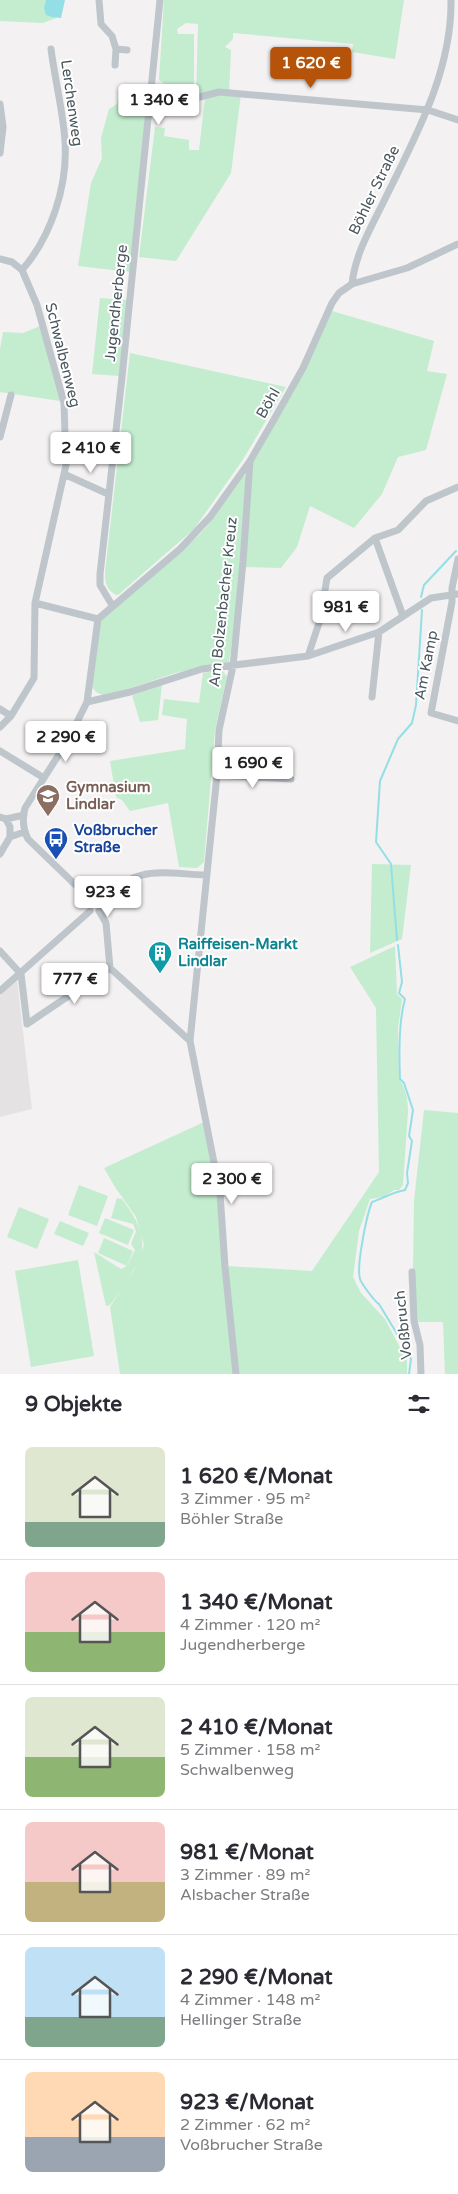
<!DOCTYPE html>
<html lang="de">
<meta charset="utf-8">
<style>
:root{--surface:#fff;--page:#f2f2f3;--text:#2b2b33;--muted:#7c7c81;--line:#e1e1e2;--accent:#b45309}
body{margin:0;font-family:"Varela Round",sans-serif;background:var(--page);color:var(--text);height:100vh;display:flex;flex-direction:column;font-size:19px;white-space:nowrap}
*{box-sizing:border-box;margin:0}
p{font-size:16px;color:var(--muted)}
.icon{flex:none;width:28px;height:28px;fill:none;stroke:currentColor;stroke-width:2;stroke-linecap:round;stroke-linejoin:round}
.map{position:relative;height:1374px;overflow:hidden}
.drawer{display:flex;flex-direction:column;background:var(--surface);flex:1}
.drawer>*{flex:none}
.price{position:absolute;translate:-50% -42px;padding:0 11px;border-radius:5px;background:#fff;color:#222;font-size:16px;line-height:32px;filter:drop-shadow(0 1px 2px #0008)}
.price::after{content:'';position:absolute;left:50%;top:30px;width:15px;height:11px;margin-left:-8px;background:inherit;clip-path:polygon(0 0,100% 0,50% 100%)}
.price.active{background:var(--accent);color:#fff}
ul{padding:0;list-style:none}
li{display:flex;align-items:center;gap:15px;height:125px;padding:0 25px}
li+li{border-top:1px solid var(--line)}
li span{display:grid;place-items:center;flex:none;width:140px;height:100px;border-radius:8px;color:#555}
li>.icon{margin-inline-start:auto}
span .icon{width:60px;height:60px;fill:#fffc;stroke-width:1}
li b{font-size:21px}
h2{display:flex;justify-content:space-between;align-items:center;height:60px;padding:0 25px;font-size:21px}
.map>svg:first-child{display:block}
.education{fill:#e4e2e2}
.green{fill:#c3edce}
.water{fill:#94dfe6}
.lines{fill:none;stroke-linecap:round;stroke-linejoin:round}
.stream{stroke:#94dfe6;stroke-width:2}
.street{stroke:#bec6cc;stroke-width:7}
.labels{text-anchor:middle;stroke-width:4;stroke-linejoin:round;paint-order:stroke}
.street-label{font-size:15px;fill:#4a565d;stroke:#fff}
.education-label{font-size:15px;font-weight:bold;fill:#785e54;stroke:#fff;text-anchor:start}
.transit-label{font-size:15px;font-weight:bold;fill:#164399;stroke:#fff;text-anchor:start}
.culture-label{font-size:15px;font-weight:bold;fill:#0d838f;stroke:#fff;text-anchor:start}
</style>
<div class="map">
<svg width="458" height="1374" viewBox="0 0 458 1374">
<rect width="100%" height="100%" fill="#f3f1f1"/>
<path class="education" d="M17 980 32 1109 0 1117V996Z"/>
<path class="green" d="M0 0H55L56 18 43 23 0 21Z
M164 0H404L395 59 352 52 353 44 233 33V39L225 47 231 50 229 93 241 94 231 173 176 261 139 257 155 127 165 128 164 136 189 140V150H199L205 98H196L198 24 186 23 177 29 178 34H194V96L171 88 159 80Z
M148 87 130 272 78 266 91 183 102 158 101 138 109 109 117 104 120 90 141 91Z
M100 298 127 300 119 376 92 374Z
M332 311 434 341 427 371 447 374 426 450 398 457 382 494 354 528 310 506 297 547 281 568 244 567 252 463 314 351Z
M40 326 60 401 0 392V349L3 332 23 333Z
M130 353 286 387 242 461 194 529 118 595H116C106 589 105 583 105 572Z
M243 474 246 477 237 606 229 662 175 673 131 688 103 695 96 692 92 687 97 636 102 619 198 536 208 525Z
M222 670 227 677 215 730 204 862 197 868 179 867 168 803 130 811 122 800 116 797 110 761 185 749 187 719 162 715 164 699 199 703 203 673Z
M162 684 158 720 140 722 132 695Z
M372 864 411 865 402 939 370 953Z
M395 946 397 994 402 999 398 1028 399 1079C406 1088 408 1100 408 1112L403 1185 399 1190H394L384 1197 370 1199 359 1231 353 1277 361 1293 385 1319 407 1361V1374H238L227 1266 312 1271 379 1172 376 1008 350 967Z
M424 1110 458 1113V1374H445L443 1322H415L413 1272 414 1201Z
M202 1123 205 1125 216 1181 234 1374H120L110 1307 134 1270 144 1245 136 1217 115 1187 104 1168Z
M79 1185 108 1196 97 1226 68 1215Z
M117 1198 122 1199C132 1212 144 1231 142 1248 141 1262 119 1294 110 1305L106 1306 94 1252 121 1269 127 1266 98 1253 104 1238 133 1251 127 1266 135 1250 131 1244 136 1231 133 1224 111 1218Z
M19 1207 49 1219 37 1249 7 1237Z
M105 1218 134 1230 128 1245 99 1233Z
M60 1221 89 1233 83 1246 54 1234Z
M78 1260 94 1356 31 1367 15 1271Z"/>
<path class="water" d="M46 0H65L61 18 52 17 46 15 44 8Z"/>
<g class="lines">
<path class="stream" d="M421 597 424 585 456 551
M397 940 391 864 376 842 380 781 398 739 412 723 416 705 422 610
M398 945 402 982 399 993 405 999C399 1020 399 1056 400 1079L404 1083 413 1110 409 1136 412 1141 407 1173 408 1183 405 1190C393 1192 384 1198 372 1202 367 1214 356 1266 360 1279 361 1283 375 1302 379 1304L408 1352 411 1359 409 1374"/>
<path class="street" d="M99 0 101 24 112 36 116 49 115 65
M116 49 127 50
M196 98 219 92 428 110 458 120
M0 104 3 127 0 153
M0 259 12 262 22 270 37 305 64 403 66 465 35 603
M22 270C51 237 68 186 65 141 63 111 55 80 51 49
M352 284C355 255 370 229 383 203 414 139 452 73 451 0
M0 437 11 395
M64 474 108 494
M375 538 403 616
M458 559 452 588V602L431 713 458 721
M112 605 100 585V574L122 377 160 0
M308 656 320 620 327 578 375 538 398 530 426 501 458 487
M372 697 379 632
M87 702 130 692 202 669 308 656 379 632 431 598 458 594
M0 709 11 716
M0 727 11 716 34 678 35 603 98 619
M0 751 44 778
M217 775 291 779
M0 817 6 819 24 815
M6 819 10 827V837
M0 854 10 837 24 832
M91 900 28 839C23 829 22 819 25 808L68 740 87 702 98 619 180 549 210 517 250 461 272 423 303 368 332 303 339 293 352 284 407 268 458 244
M100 901C138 865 157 873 206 875
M99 911 106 923 110 968 190 1041
M0 951 21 974 27 1024 110 968
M0 991 90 911
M412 1272 414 1321 420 1345 421 1374
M236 1374 225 1267 220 1193 190 1041 217 775 219 730 233 666 243 562 250 461"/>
</g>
<defs>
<g id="school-pin" transform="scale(1.25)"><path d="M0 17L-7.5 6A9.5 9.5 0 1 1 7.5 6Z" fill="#8d6e63" stroke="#fff"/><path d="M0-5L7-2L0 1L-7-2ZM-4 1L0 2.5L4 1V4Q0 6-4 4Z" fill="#fff"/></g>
<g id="bus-pin" transform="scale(1.25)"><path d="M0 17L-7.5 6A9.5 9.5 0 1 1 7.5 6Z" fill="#1a4fb4" stroke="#fff"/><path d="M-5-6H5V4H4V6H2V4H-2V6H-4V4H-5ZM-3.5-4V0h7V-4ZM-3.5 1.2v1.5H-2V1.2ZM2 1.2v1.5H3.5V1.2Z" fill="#fff"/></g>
<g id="building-pin" transform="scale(1.25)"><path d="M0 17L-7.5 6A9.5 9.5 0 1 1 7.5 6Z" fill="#0f9aa8" stroke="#fff"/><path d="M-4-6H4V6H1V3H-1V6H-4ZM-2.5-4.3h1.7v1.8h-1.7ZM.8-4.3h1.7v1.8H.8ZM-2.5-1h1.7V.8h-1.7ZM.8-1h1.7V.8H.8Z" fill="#fff"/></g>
</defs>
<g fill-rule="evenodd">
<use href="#school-pin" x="48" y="796"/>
<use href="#bus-pin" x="56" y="839"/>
<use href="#building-pin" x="160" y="953"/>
</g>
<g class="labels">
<g class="street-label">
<text transform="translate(72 103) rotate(82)" y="5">Lerchenweg</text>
<text transform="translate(374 190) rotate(-64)" y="5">Böhler Straße</text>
<text transform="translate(116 303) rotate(-84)" y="5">Jugendherberge</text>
<text transform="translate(63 355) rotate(76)" y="5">Schwalbenweg</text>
<text transform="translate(268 403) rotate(-60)" y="5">Böhl</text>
<text transform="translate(223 602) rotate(-84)" y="5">Am Bolzenbacher Kreuz</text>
<text transform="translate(426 665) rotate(-79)" y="5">Am Kamp</text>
<text transform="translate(403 1325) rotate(-96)" y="5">Voßbruch</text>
</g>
<g class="education-label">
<text x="66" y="792">Gymnasium<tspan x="66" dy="17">Lindlar</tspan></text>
</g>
<g class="transit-label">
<text x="74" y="835">Voßbrucher<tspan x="74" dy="17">Straße</tspan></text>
</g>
<g class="culture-label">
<text x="178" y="949">Raiffeisen-Markt<tspan x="178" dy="17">Lindlar</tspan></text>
</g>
</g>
</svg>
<b class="price active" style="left:311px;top:89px">1 620 €</b>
<b class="price" style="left:159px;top:126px">1 340 €</b>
<b class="price" style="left:91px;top:474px">2 410 €</b>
<b class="price" style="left:346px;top:633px">981 €</b>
<b class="price" style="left:66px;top:763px">2 290 €</b>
<b class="price" style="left:253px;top:789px">1 690 €</b>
<b class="price" style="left:108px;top:918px">923 €</b>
<b class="price" style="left:75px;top:1005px">777 €</b>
<b class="price" style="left:232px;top:1205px">2 300 €</b>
</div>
<section class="drawer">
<h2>9 Objekte<svg class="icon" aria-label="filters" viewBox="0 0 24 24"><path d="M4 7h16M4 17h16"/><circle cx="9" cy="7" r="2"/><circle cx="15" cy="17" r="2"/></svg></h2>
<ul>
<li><span style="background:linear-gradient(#dfe7d0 75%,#7fa58c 0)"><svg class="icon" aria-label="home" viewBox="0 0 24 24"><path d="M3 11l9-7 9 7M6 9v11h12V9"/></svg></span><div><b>1 620 €/Monat</b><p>3 Zimmer · 95 m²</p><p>Böhler Straße</p></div></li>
<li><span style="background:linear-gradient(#f6c9c9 60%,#8fb573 0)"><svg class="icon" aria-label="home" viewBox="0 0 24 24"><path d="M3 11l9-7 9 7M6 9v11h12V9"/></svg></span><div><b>1 340 €/Monat</b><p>4 Zimmer · 120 m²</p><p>Jugendherberge</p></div></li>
<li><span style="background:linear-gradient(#dfe7d0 60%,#8fb573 0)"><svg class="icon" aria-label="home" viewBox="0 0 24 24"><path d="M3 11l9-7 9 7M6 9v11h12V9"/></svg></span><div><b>2 410 €/Monat</b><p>5 Zimmer · 158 m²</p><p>Schwalbenweg</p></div></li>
<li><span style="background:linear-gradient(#f6c9c9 60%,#c2b280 0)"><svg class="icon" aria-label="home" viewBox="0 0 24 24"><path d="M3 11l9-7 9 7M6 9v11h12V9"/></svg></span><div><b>981 €/Monat</b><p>3 Zimmer · 89 m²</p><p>Alsbacher Straße</p></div></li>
<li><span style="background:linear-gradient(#bfe0f5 70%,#7fa58c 0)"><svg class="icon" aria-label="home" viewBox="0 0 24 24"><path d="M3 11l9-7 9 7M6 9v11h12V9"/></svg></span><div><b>2 290 €/Monat</b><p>4 Zimmer · 148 m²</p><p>Hellinger Straße</p></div></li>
<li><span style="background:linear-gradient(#ffd9b3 65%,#9aa5b1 0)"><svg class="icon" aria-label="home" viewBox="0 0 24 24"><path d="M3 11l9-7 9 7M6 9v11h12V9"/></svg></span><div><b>923 €/Monat</b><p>2 Zimmer · 62 m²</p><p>Voßbrucher Straße</p></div></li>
</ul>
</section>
